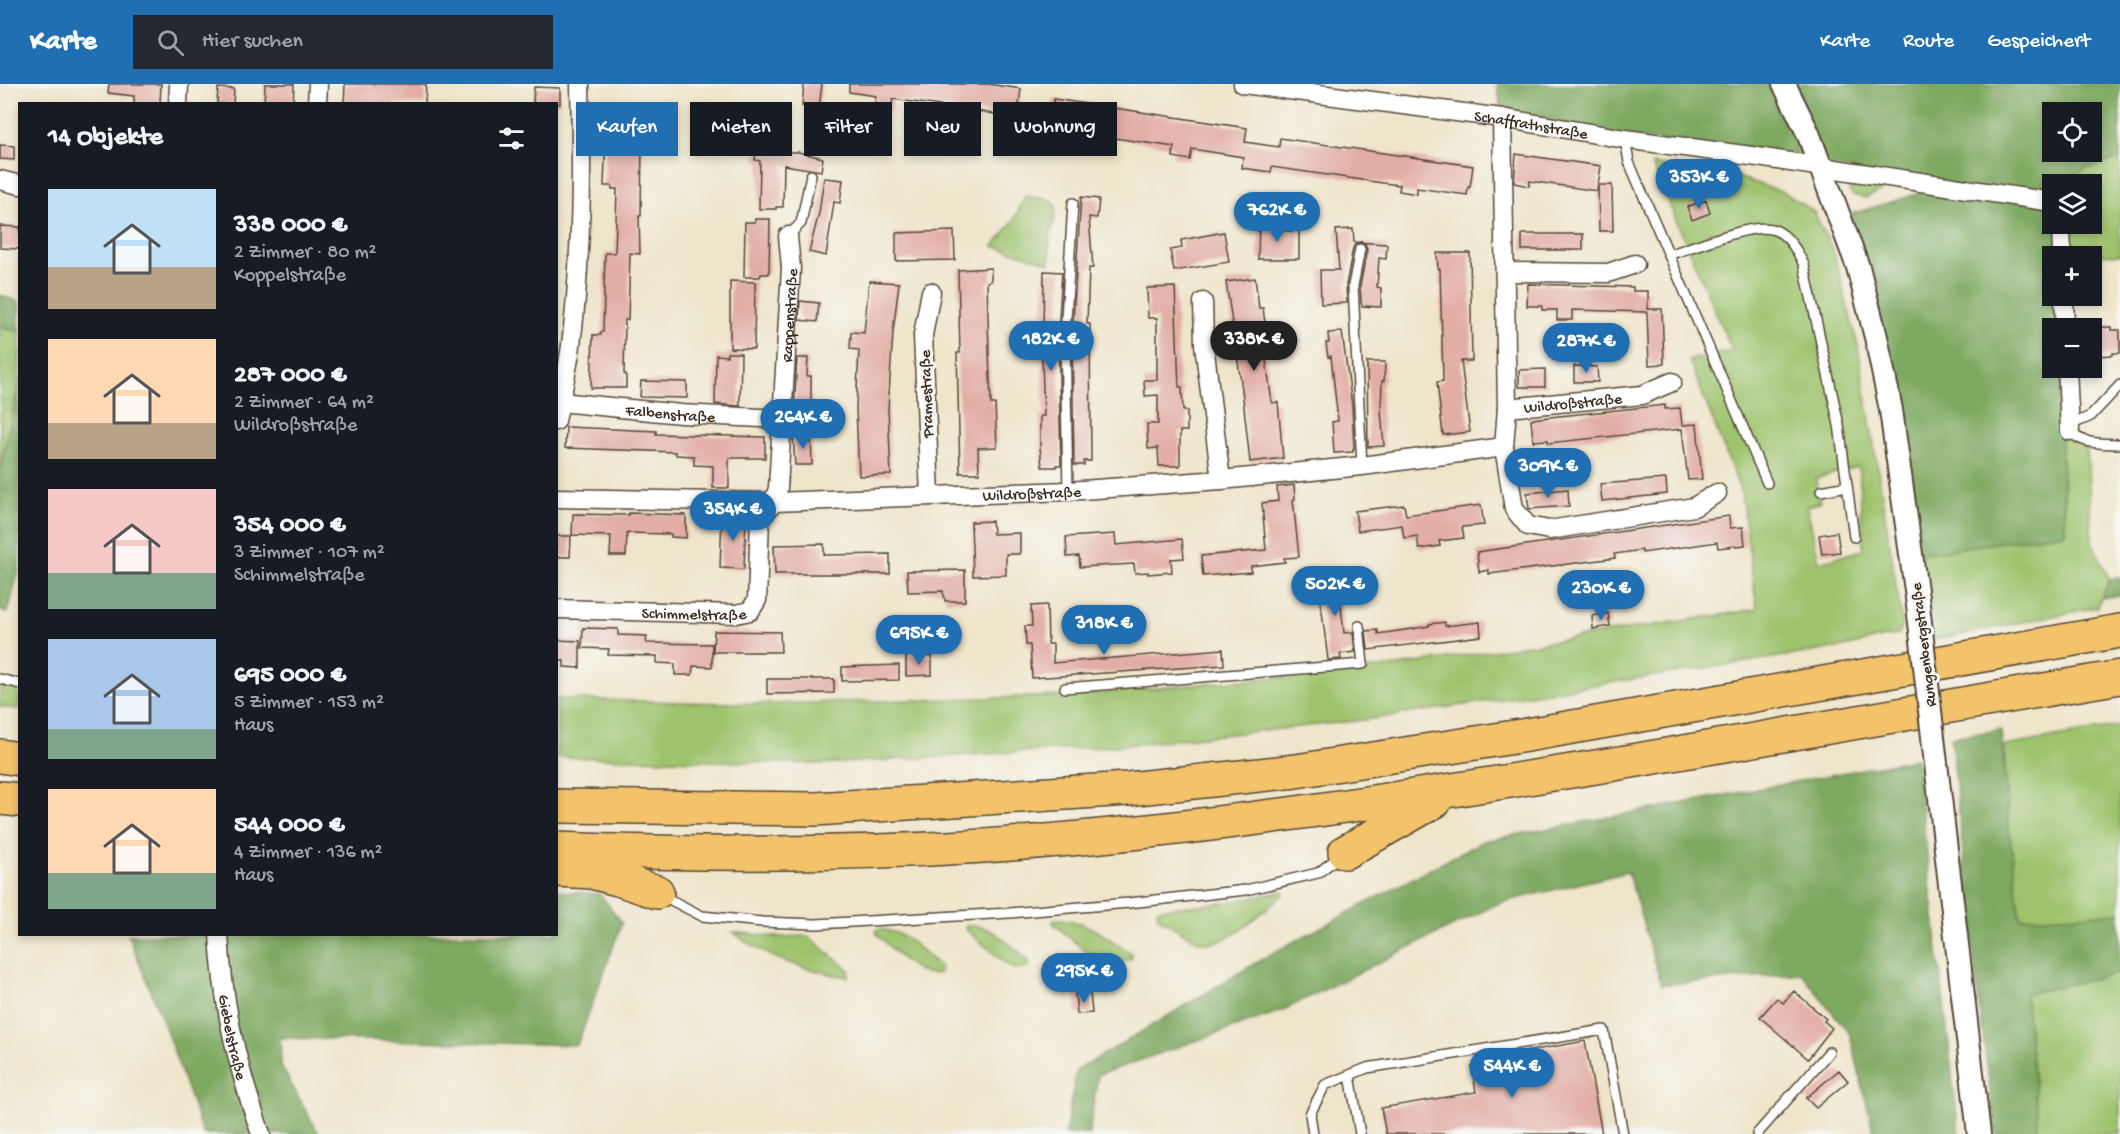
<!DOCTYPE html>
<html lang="de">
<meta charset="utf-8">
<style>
:root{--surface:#171b24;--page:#242831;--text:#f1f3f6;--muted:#9ea1a6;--accent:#1f6fb2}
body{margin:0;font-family:"Gochi Hand",sans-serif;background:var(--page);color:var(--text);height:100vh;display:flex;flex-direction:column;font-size:22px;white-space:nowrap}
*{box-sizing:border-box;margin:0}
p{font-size:20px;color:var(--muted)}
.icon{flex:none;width:33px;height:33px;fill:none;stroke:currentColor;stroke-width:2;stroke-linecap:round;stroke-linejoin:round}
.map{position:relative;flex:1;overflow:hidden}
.drawer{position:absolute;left:18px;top:18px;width:540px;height:834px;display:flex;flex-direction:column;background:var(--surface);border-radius:0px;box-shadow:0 3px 9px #0003}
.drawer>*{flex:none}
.guide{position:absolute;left:576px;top:18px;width:570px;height:54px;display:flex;gap:12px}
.tools{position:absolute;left:2042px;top:18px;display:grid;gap:12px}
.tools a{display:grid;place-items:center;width:60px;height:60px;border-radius:0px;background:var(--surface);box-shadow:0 3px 9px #0003;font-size:30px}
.price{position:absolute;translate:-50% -51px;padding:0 14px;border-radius:21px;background:var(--accent);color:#fff;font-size:20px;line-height:39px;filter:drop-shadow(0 2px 3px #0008)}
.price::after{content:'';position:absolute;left:50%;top:36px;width:18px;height:14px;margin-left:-9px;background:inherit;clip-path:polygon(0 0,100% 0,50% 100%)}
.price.selected{background:#222;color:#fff}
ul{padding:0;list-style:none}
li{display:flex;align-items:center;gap:18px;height:150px;padding:0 30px}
li span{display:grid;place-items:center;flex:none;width:168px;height:120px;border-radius:0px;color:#555}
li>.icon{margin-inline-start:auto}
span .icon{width:72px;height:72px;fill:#fffc;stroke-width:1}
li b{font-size:26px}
h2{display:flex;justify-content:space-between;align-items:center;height:72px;padding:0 30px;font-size:26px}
.tag{padding:0 21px;border-radius:0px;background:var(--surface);box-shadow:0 3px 9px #0003;font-size:21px;line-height:54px}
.tag.selected{background:var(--accent);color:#fff}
header{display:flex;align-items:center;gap:36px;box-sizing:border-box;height:84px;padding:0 30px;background:var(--accent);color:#fff}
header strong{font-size:28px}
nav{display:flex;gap:33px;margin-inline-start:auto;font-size:21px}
.search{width:420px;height:54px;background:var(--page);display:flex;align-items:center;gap:15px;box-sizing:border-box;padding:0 21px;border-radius:0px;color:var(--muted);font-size:22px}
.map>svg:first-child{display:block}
.green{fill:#9ec36d;stroke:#6c7646;stroke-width:1.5;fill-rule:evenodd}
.forest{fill:#7ea960;stroke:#5c6a3f;stroke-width:1.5;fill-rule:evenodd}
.building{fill:#e2ada5}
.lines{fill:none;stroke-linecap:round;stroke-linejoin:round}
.service-casing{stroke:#564638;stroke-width:12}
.minor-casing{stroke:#564638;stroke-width:21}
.tertiary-casing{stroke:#564638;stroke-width:26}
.motorway-casing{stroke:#564638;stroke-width:36}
.service{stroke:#fff;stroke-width:9}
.minor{stroke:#fff;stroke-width:18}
.tertiary{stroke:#fff;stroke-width:22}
.motorway{stroke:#f2c36a;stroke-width:33}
.tertiary-bridge-casing{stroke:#564638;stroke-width:26;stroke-linecap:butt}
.tertiary-bridge{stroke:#fff;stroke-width:22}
.labels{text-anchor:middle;stroke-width:6;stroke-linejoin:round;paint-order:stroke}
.street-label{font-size:16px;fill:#3b2a1e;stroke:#f6f6f2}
</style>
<header>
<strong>Karte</strong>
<div class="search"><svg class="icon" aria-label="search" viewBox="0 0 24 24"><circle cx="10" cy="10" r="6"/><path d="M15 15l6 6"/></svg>Hier suchen</div>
<nav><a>Karte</a><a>Route</a><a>Gespeichert</a></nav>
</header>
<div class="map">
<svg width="2120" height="1050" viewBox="0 0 2120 1050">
<rect width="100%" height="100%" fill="#f6f6f2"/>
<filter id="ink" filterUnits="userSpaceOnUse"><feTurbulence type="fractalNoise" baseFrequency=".0167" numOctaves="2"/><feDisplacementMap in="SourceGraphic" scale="12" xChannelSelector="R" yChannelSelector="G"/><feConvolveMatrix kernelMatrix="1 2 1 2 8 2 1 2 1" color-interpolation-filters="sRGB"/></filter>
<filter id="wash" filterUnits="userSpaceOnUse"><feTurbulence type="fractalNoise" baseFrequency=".008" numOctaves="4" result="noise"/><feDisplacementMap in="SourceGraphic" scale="24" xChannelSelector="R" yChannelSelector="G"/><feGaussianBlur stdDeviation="1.35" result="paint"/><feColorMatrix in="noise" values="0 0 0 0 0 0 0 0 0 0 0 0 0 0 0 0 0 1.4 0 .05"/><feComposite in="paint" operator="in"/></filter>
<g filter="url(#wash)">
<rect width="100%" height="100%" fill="#efe5ca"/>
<path class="green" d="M2120 75V171L2065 169 2063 140H2091V100H2064V98L2087 83Z
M1652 80 1724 88 1785 109 1814 128 1834 169 1858 263 1903 543 1898 550 1844 563 1365 636 1116 662 822 680 557 673V615L767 620 1067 612 1391 583 1757 525 1741 408 1689 276 1732 267ZM1859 383 1863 466 1819 478 1807 422 1820 419 1816 394Z
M1859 96 1893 101 1865 114 1852 111 1849 105 1853 99Z
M1025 112 1051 116 1056 121V129L1049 156 1050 179 994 162 1014 136Z
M0 243 20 248 19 300 0 386Z
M2060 350 2087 364 2092 458 2110 495 2097 523 1934 556 1919 470 2065 449 2064 401Z
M0 596 19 600V625L0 623Z
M2120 642V829L2020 835 2009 743 2004 662Z
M1283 807 1284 810C1268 823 1228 862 1207 859 1193 858 1171 840 1158 833L1157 829 1158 825 1231 818Z
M1054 835C1084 834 1107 854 1131 869L1132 873 1131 875 1104 878 1097 877 1055 841 1053 839Z
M966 841C993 840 1011 862 1030 878L1028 884 1018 885 1010 883 965 845Z
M877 845C904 845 921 867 941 883L940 889C915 895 893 865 876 849Z
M733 848 776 853 808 852 849 886V891L847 893C805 886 766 875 733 848Z
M2120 889V1050H2039L2025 910Z"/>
<path class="forest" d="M1497 0H2120V75L2087 84 2064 98V100H2052V116L1502 34ZM2052 28H2091V68H2052Z
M1927 103 2052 122V140H2057L2058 172H2052V212H2060L2062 244H2052V284H2064L2066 345 2060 350 2065 449 1919 470 1848 131 1914 111Z
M0 211 19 218V248L0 243Z
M19 300V485L8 529 0 527V386Z
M2120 494V511L2101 514 2110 495Z
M2001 646 2009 743 2020 834 2120 829V889L2025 910 2039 1050H1996L1978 914 1951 653Z
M1916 675 1959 1050H1874L1850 950 1801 889 1661 901 1628 788 1499 819 1281 927 1098 991 1089 1050H1065L1076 987 1269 871 1483 757Z
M557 807 600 810 622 839 577 961 280 954 281 982 319 1050H203L164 940 128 851 556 850Z"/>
<g id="blocks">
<path class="building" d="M109 0H161L160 20H134V12L108 9Z
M265 0H294L293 20H264Z
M345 0H426L425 20H344Z
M804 0H822L819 24 802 22Z
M849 0H988L1021 5 1017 37 1002 34V31L893 15 891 27 874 24 876 12 849 8Z
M534 3 560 4V20H533Z
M218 4 234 5 233 20H217Z
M1054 15 1247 44 1245 58 1279 63 1280 54 1473 82 1470 103H1468L1467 111 1417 104V110L1399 107 1400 101 1383 99 1272 83 1271 88 1242 84 1243 73 1192 65 1190 76 1173 73 1174 63 1101 52 1103 43 1051 35Z
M606 46 620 47V50L642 52 641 132H639L640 170 630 169 628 236H625L624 290H626V304H591L593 251H601V248H603L605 169H615L617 105H612V102H604Z
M0 61 14 62V76L0 75Z
M756 68H798L823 74 821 87 784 81 783 123H776V125H759L760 77 755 76Z
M1516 70 1601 82 1597 107 1530 97 1529 102 1514 99Z
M824 94 843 96 840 119 834 118 826 172 809 168 819 129Z
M1598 101H1612L1613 147H1599Z
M1081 113 1099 115 1097 134 1089 133 1093 184H1089L1087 240H1090L1091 377H1084V381H1074L1072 252Z
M1706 116 1710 129 1692 136 1687 123Z
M755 135H770L769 190H761L760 193H744L745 138H755Z
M1259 135 1274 137V147H1299V175H1258Z
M0 142 20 143V165L0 164Z
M1353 145 1354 158 1387 160 1386 175 1379 174 1377 203 1381 204V223L1362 222 1361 218 1360 202 1367 166 1365 160 1361 158 1355 160 1353 164 1346 201 1347 219 1321 220 1320 186H1339L1336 146Z
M954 147 955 176 896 177V149Z
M1224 148 1229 178 1174 187 1170 166 1182 164 1181 156Z
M1522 150H1583V166H1522Z
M1437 169H1470L1472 277H1461L1470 348 1443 351 1437 298 1443 297 1440 185H1438Z
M991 184V197L987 198 989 268 991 320H995L997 363 978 364 979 389H960L957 269H960L958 186Z
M1044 187 1062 188 1058 252 1061 381H1057V383H1042L1040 363V332H1044L1041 246H1043Z
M1255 194 1259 224H1263L1266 246H1262L1272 319 1278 318 1283 374 1250 378 1242 305 1226 198Z
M730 197 755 198 754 265 730 264Z
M869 197 899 199 893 248 888 325 891 391 859 392 856 324 859 266 850 265 851 248 864 249Z
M1528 200 1633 203V207H1648V225H1662L1664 280 1649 281 1647 228 1572 226V236H1557V226H1542V222H1527Z
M1175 203 1179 303H1182L1183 327H1187V347H1180V382H1159L1158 364 1148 365 1147 340H1158V311L1145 312 1144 296H1157V234H1148L1147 204Z
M800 217 819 219 817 238 799 236Z
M2097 243H2111V246H2120V269H2113V271L2098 272V269H2091V247H2098Z
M1342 248 1352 321 1354 365H1353V368L1334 369 1332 338 1338 337 1331 272 1328 273 1326 259H1329L1328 249Z
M727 269H741L740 322 715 320 716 271 727 272Z
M797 274H808L807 292H811V330L794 329Z
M1367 278H1385L1384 297H1382L1381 326 1384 362 1368 363Z
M1574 282 1597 283 1598 298H1574Z
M1545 285V303H1519V286Z
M641 297 687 298V314L640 313Z
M1665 321V325L1680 324 1682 341 1697 340 1702 395 1688 396 1682 345 1548 359V356L1533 357 1531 335Z
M566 343 656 347V350L765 353V374H729V404H713V382L694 381V372L676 371V368L565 364Z
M793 352H811L812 381H795Z
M1666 395 1667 410 1602 417 1600 400Z
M1294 401 1295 415 1293 416 1299 473 1284 474 1285 478 1251 482V488L1203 492 1201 472 1266 466 1262 419 1278 417 1277 403Z
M1568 405 1569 422 1529 425 1527 409Z
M1404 421 1406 431 1481 421 1484 441 1462 443 1464 454 1439 457 1440 462 1419 465 1417 452 1404 454 1402 441 1358 447 1355 427Z
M629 429 686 431V454L671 453V450L627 449 626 472H610L611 452 572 451 573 430 629 431Z
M722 432 746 433 744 485 720 484Z
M1729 432 1730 444 1743 443 1745 461 1718 464 1717 458 1642 469V466L1614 470 1615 474 1489 490V486L1479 488 1477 468Z
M992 437 993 450 1020 449V470H1006V491L973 492 971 438Z
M1837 448 1840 468 1822 470 1819 451Z
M1115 450 1116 461 1182 455 1184 474 1171 475 1172 488 1148 490V488L1135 489 1134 480 1080 483 1079 472 1067 473 1066 453Z
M556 452H571L570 473H556Z
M824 460V471L890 470V490H775L774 461Z
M1339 483 1343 512 1340 513 1344 549 1353 548 1355 568 1340 570 1341 575 1328 576 1319 503 1328 502 1325 485Z
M965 486V517H945L943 507 908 508 907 487Z
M1047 521 1048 560H1053V579L1223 565 1224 581 1032 594 1030 561H1026L1025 542H1032L1031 522Z
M1608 529 1610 542 1593 545 1592 532Z
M1445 538V542L1480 538 1481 552 1368 566 1366 547 1378 546V550L1412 545 1429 542V540Z
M583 544 618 545V551L647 552 646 559 712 560V583L693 582 692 591H675V580L657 579V572L608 571 609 565 582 564Z
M714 547 780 548 781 568H713Z
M556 556 580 557V584L564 583V577L556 576Z
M906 572H932V591L906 592Z
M899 581V596L842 597V583Z
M767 595H834V609L767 610Z
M1794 907 1826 935 1824 937 1832 944 1808 975 1760 933 1777 914 1783 919Z
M1090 909 1092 929 1077 930 1075 910Z
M1585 957 1602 1050H1386L1381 1024 1476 1008 1472 983 1491 980 1490 974Z
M1839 986 1848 997 1816 1024 1806 1014Z"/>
</g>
</g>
<g filter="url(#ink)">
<use href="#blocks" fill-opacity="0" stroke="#564638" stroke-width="1.5"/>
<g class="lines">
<g class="service-casing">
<path id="service" d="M1625 55 1629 78 1767 399
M788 152 801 139 811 91
M1360 165 1353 202 1362 382
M1668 171C1691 164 1749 140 1771 145 1787 148 1798 168 1804 181L1839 341 1854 453
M2070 341 2091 332 2120 301
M2070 347C2081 361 2103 359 2120 360
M1068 407 1065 252 1073 119
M1821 407 1847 402
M0 595 20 600
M1065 604 1363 580 1359 542
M661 811 702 832 762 838 816 840 1009 829 1129 819 1246 806 1318 789 1341 771
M1350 991 1360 1050
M1313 1050 1310 1030 1325 1001 1367 984 1604 946 1623 1050
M1757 1050 1829 968"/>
</g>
<g class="minor-casing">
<g id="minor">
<path id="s1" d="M1243 0 1502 34 1625 55 1751 72 2052 118"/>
<path d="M178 20 179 0"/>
<path d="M317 20 318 0"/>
<path d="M0 96 20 101"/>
<path d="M2061 140 2062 172"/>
<path d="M1505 188 1608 189 1635 180"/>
<path d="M2064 212 2065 244"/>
<path d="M1203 218 1204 260 1221 396"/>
<path d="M2067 284 2070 347"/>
<path id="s2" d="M560 318 681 330 783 335"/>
<path id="s3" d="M1507 324 1642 311 1672 298"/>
<path d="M556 337C561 312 568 286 571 261 582 174 582 87 580 0"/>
<path d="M1504 363 1514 425 1528 442 1549 446 1694 423 1717 409"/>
<path d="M930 412 923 251 931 208"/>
<path id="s4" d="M556 414 774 418 1068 407 1221 396 1362 382 1504 363 1507 324 1502 34"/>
<path id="s5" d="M556 525 736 530 750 527 757 516 760 435 774 418 778 404 791 184 788 152"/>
<path id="s6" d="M219 850C223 923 237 982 261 1050"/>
</g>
</g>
<g class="tertiary-casing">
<path id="tertiary" d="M1784 0 1808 49 1858 183 1876 253 1891 326 1918 521
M1935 671 1979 1050"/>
</g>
<g class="motorway-casing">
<path id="motorway" d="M0 672 20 675
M0 714 20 716
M556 722 815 725 1128 705 1296 687 1527 651 2120 547
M556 765C699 771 842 771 984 762 1198 747 1409 714 1620 679 1787 651 1954 623 2120 593
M1345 768 1435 717
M556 786 592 788 618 795 657 808"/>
</g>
<use href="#service" class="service"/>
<use href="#minor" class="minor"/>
<use href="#tertiary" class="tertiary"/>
<use href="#motorway" class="motorway"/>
<g class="tertiary-bridge-casing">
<path id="tertiary-bridge" d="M1918 521 1935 671"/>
</g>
<use href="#tertiary-bridge" class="tertiary-bridge"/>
</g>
</g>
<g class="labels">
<g class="street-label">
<text dy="6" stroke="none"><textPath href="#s1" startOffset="291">Schaffrathstraße</textPath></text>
<text dy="6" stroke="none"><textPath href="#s5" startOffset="498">Rappenstraße</textPath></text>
<text transform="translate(925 310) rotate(-92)" y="6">Pramestraße</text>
<text dy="6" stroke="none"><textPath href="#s3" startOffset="66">Wildroßstraße</textPath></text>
<text dy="6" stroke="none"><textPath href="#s2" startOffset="111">Falbenstraße</textPath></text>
<text dy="6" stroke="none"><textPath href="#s4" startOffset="476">Wildroßstraße</textPath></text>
<text dy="6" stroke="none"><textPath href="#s5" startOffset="138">Schimmelstraße</textPath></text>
<text transform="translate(1922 561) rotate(-97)" y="6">Rungenbergstraße</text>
<text dy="6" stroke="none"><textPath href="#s6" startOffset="104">Giebelstraße</textPath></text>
</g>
</g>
</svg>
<div class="tools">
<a><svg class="icon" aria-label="locate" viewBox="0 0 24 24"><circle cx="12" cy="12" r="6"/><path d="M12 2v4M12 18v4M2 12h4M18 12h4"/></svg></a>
<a><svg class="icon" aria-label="layers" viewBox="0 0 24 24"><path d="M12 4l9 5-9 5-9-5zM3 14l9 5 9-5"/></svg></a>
<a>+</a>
<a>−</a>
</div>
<b class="price" style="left:1699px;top:126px">353K €</b>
<b class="price" style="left:1277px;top:159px">762K €</b>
<b class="price" style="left:1051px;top:288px">182K €</b>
<b class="price selected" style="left:1254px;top:288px">338K €</b>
<b class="price" style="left:1586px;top:290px">287K €</b>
<b class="price" style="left:803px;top:366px">264K €</b>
<b class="price" style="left:1548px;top:415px">309K €</b>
<b class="price" style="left:733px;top:458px">354K €</b>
<b class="price" style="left:1335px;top:533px">502K €</b>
<b class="price" style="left:1601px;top:537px">230K €</b>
<b class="price" style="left:1104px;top:572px">318K €</b>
<b class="price" style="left:919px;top:582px">695K €</b>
<b class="price" style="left:1084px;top:920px">295K €</b>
<b class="price" style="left:1512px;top:1015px">544K €</b>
<div class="guide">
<a class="tag selected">Kaufen</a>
<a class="tag">Mieten</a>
<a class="tag">Filter</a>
<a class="tag">Neu</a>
<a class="tag">Wohnung</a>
</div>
<section class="drawer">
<h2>14 Objekte<svg class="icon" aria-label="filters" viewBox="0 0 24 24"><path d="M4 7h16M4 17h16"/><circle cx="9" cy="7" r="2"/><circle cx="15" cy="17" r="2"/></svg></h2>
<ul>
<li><span style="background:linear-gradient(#bfe0f5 65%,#b9a48a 0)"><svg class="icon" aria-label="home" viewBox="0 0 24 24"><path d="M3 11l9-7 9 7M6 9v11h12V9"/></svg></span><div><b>338 000 €</b><p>2 Zimmer · 80 m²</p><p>Koppelstraße</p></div></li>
<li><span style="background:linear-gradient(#ffd9b3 70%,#b9a48a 0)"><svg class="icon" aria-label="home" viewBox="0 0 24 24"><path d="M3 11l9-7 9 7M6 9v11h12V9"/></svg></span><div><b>287 000 €</b><p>2 Zimmer · 64 m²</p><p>Wildroßstraße</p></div></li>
<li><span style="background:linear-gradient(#f6c9c9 70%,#7fa58c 0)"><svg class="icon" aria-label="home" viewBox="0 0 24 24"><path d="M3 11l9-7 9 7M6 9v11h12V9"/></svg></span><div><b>354 000 €</b><p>3 Zimmer · 107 m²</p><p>Schimmelstraße</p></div></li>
<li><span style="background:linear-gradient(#a9c7e8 75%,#7fa58c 0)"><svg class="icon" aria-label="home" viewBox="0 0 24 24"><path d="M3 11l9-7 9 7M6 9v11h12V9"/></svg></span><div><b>695 000 €</b><p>5 Zimmer · 153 m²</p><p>Haus</p></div></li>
<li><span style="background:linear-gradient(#ffd9b3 70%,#7fa58c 0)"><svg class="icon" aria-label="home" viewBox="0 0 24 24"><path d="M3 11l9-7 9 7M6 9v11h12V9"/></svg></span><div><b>544 000 €</b><p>4 Zimmer · 136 m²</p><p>Haus</p></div></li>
</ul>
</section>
</div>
